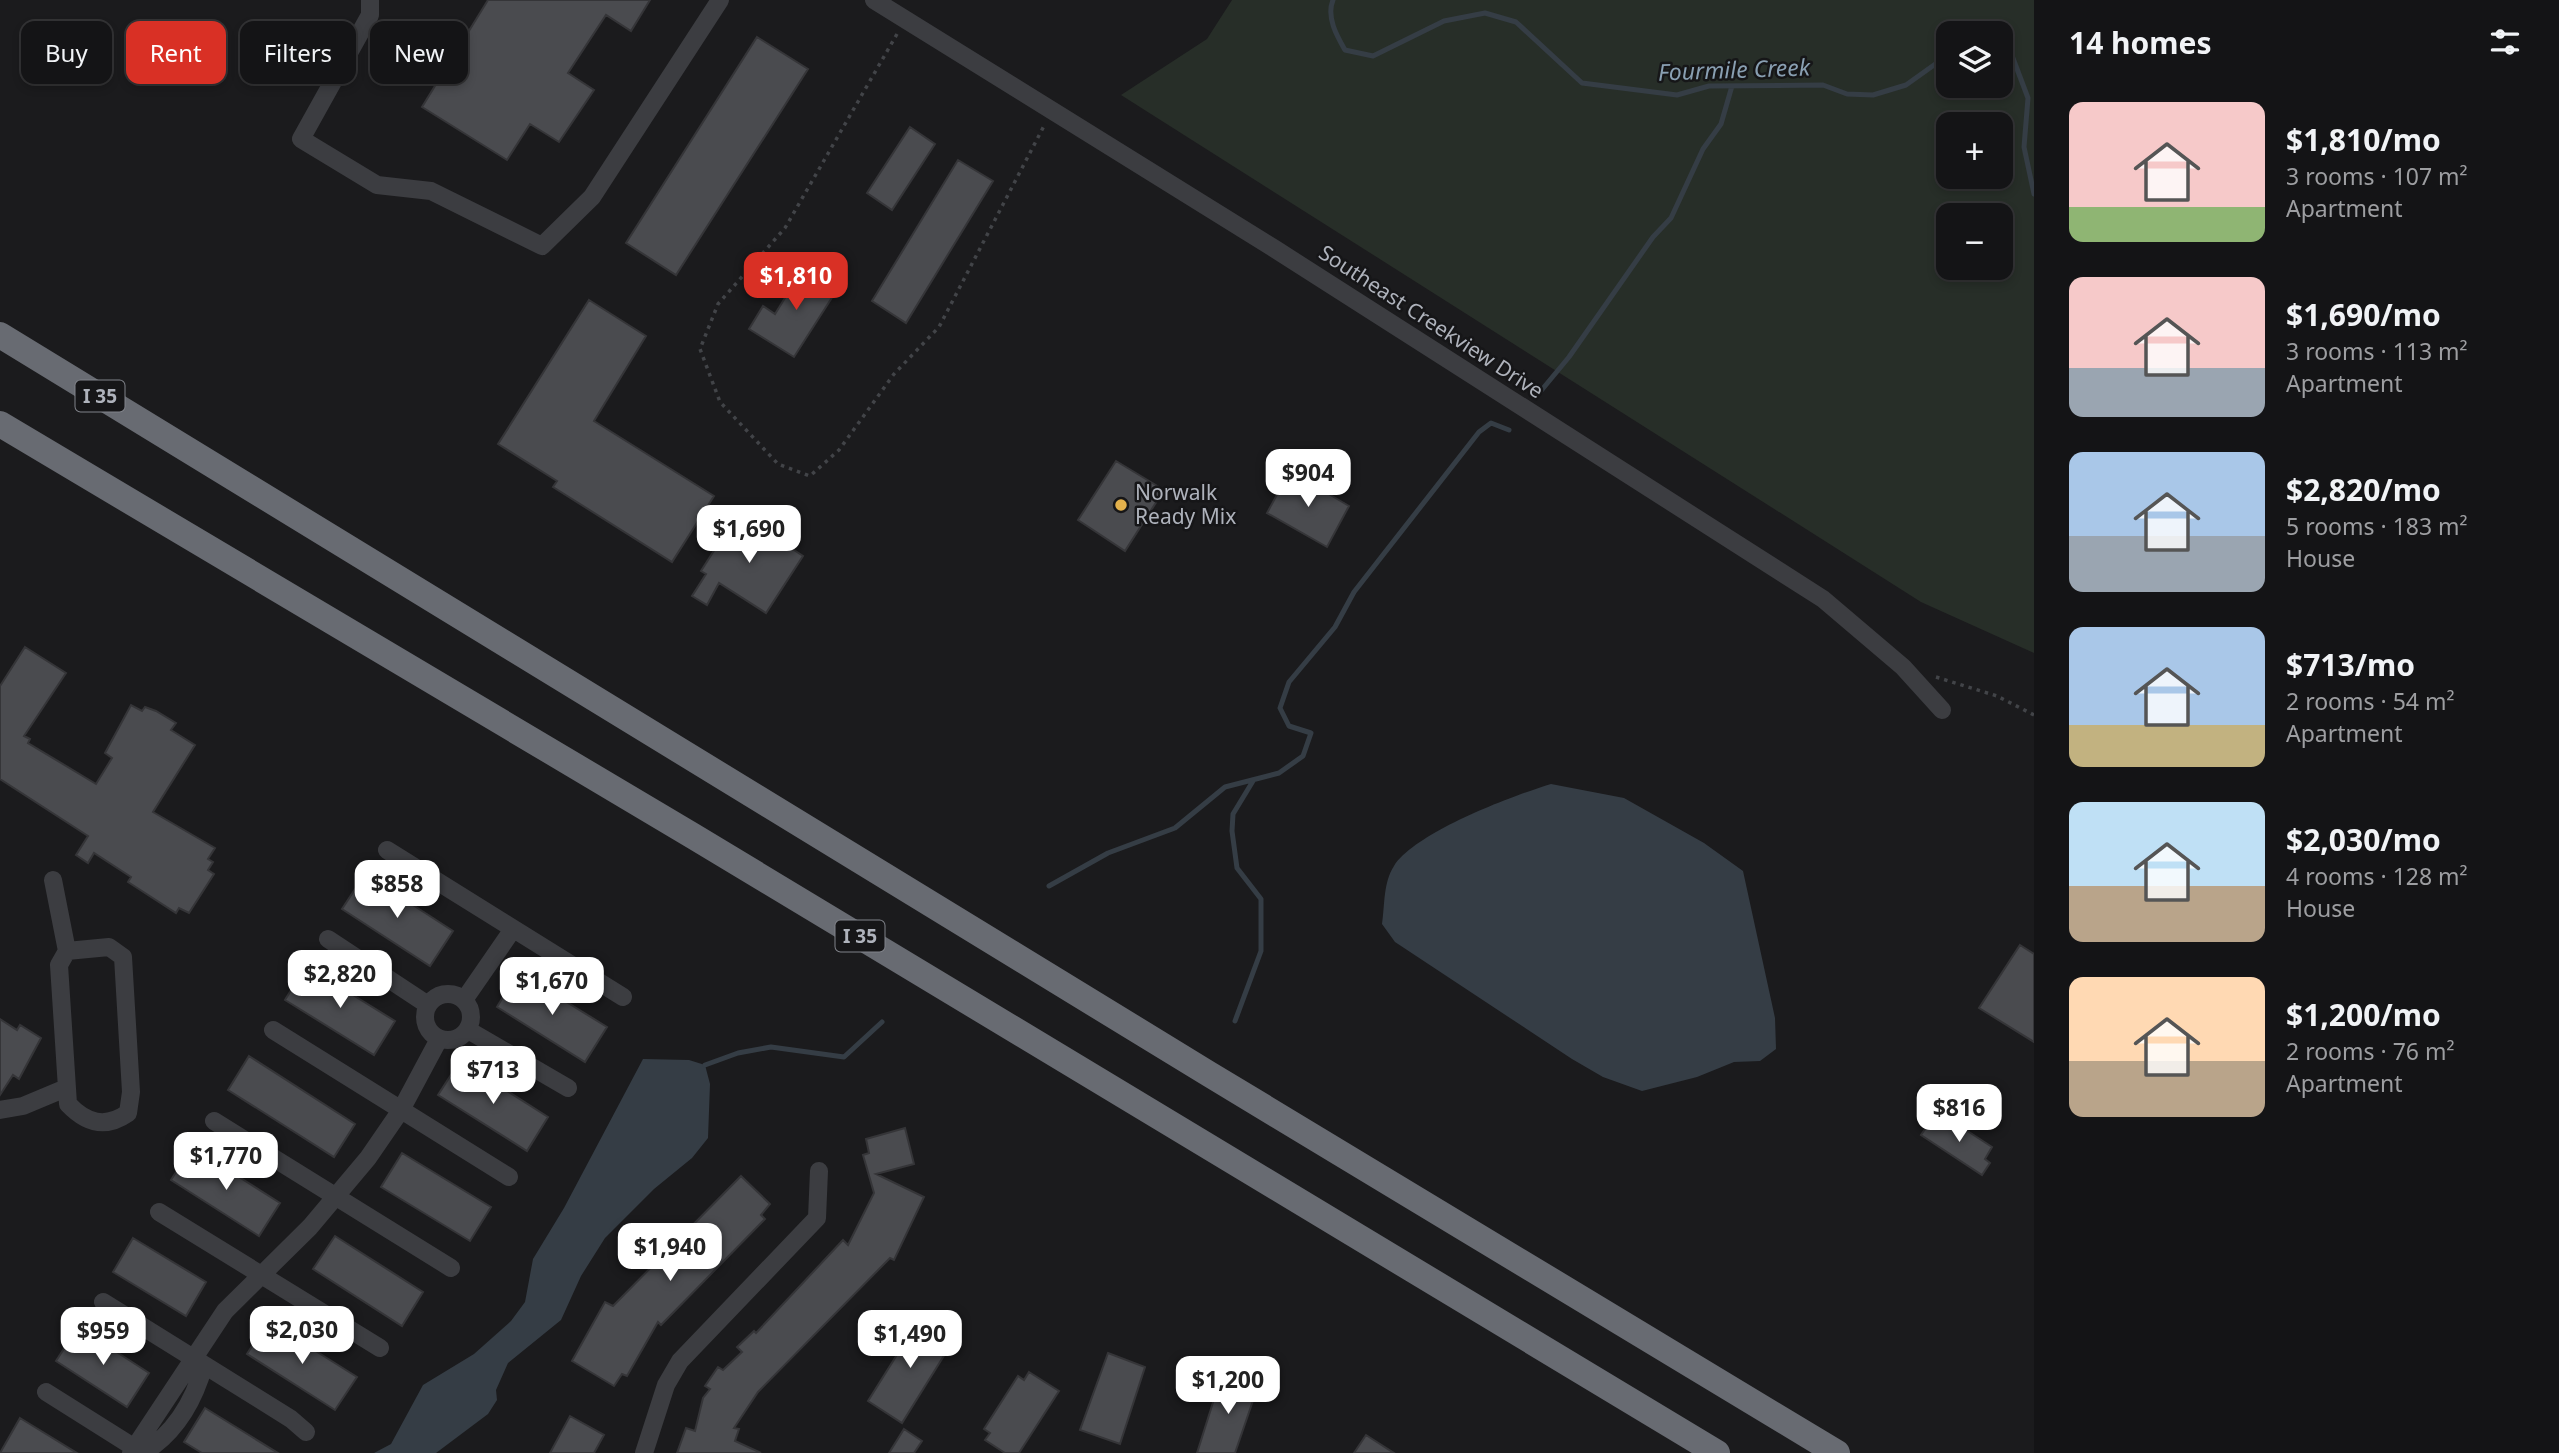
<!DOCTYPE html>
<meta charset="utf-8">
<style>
:root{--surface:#141416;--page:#1d1d1f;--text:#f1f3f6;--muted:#9d9ea1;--line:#333335;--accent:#d93025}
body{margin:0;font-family:"Noto Sans",sans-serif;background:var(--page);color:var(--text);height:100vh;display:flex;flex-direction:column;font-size:26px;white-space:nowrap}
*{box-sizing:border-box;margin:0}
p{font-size:23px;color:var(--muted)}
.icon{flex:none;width:38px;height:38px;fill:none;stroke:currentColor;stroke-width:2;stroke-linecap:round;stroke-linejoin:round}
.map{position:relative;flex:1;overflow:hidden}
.side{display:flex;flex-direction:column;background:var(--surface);width:525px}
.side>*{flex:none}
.top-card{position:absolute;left:21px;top:21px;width:665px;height:63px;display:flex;gap:14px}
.fabs{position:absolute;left:1936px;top:21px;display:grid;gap:14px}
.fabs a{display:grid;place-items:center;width:77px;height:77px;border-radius:14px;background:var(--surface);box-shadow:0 4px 10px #0003,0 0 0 2px var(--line);font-size:35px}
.price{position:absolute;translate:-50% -60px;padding:0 16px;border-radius:14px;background:#fff;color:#222;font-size:23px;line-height:46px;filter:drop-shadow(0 2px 4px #0008)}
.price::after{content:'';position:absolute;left:50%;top:42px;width:21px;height:16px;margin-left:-10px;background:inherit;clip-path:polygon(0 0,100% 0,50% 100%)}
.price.active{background:var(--accent);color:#fff}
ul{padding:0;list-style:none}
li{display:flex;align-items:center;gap:21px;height:175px;padding:0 35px}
li span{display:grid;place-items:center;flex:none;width:196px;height:140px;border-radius:14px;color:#555}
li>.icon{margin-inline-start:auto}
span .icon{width:84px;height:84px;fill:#fffc;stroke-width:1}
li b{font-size:30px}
h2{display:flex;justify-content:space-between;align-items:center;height:84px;padding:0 35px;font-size:30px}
.pill{padding:0 24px;border-radius:14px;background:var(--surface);box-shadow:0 4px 10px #0003,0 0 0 2px var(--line);font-size:24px;line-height:63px}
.pill.active{background:var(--accent);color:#fff}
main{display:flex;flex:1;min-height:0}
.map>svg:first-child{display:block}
.green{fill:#272e28;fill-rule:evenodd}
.water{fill:#353d45}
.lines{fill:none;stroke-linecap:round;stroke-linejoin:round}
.stream{stroke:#353d45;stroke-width:5}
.building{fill:#4a4b4f;stroke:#353538;stroke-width:2}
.path{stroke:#424448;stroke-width:3.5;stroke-dasharray:3.5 5;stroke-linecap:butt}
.minor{stroke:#3c3d41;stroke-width:18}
.highway{stroke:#686b72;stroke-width:26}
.poi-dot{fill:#e3b14c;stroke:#161618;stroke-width:2.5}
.labels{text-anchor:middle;stroke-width:5;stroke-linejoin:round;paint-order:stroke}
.shield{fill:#161618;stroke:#80838a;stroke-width:2}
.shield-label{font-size:19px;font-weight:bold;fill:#aeb2bb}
.street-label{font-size:21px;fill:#aeb2bb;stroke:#161618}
.poi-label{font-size:21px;fill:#aeb2bb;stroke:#161618;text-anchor:start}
.water-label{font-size:23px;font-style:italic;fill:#899fb2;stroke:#161618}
</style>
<main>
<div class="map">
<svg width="2034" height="1453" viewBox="0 0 2034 1453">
<rect width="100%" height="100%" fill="#1b1b1d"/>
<path class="green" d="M1232 0H2034V653L1921 602 1121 95 1207 39ZM1948 33H2000V86H1948ZM1948 124H2000V177H1948ZM1948 215H2000V268H1948Z"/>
<path class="water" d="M1551 784 1624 798 1704 843 1743 871 1775 1018 1776 1049 1760 1061 1734 1062 1697 1077 1642 1091 1603 1077 1572 1059 1395 942 1382 924C1385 905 1383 883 1394 866 1416 832 1512 796 1551 784Z
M643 1059 689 1060 705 1065 710 1084 708 1138 692 1158 654 1189 605 1238 581 1276 561 1320 508 1363 496 1390 497 1400 488 1414 436 1453H374L391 1444 423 1385 474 1354 511 1321 525 1302 533 1259 564 1208Z"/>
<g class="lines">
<path class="stream" d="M1333 0C1326 17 1337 36 1345 50L1373 56 1444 21 1485 13 1516 22 1582 83 1677 95 1709 86 1823 85 1847 94 1873 95 1906 85 1948 55
M2000 52 2011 53 2028 98 2024 147 2034 194
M1540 392 1569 357 1653 237 1671 218 1703 149 1721 124 1732 86
M1049 886 1108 853 1175 828 1225 787 1279 773 1303 756 1311 733 1289 726 1280 708 1289 682 1335 627 1354 592 1479 432 1491 423 1509 430
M1235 1021 1261 951V899L1237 868 1232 831 1233 814 1253 781
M705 1065 738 1053 771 1047 844 1057 882 1022"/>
</g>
<path class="building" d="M488 0H650L631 31 606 15 568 73 594 90 559 142 530 124 507 160 422 107Z
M757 37 808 69 676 275 626 243Z
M910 127 935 144 892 210 867 193Z
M958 160 993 181 906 323 872 301Z
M806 264 840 285 794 357 749 329 763 306 775 314Z
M589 300 646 336 594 421 714 496 672 562 553 487 557 481 498 444Z
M1116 461 1164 490 1125 551 1078 520Z
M1290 471 1349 506 1327 547 1267 513Z
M738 513 803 556 766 613 719 583 707 605 692 596 706 574 701 571Z
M25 647 66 673 24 736 30 739 28 743 96 784 112 758 105 753 131 705 142 711 145 707 156 711 176 723 171 730 195 745 153 812 215 848 208 859 213 862 208 870 214 874 189 913 179 908 176 913 128 882 131 877 94 853 88 863 76 855 88 836 0 779V686Z
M365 874 453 931 430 966 342 909Z
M2020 945 2034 954V1042L1979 1008Z
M306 966 395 1021 374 1055 285 1000Z
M518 972 607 1027 585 1062 497 1007Z
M0 1019 17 1030 20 1025 41 1038 19 1079 13 1075 0 1095Z
M249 1056 355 1124 334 1157 228 1090Z
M460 1061 548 1117 527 1151 438 1095Z
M1943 1115 1992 1147 1985 1159 1990 1163 1982 1175 1921 1135 1930 1122 1936 1126Z
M905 1128 914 1164 876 1174 924 1197 894 1260 890 1258 758 1392 734 1428 739 1429 735 1441 761 1453H677L686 1428 695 1431 703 1398 710 1389 705 1386 718 1367 723 1370 742 1352 737 1347 754 1331 756 1333 843 1240 848 1245 874 1193 863 1155 869 1153 866 1139Z
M192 1147 280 1203 259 1236 171 1180Z
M402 1153 491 1207 470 1241 381 1187Z
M741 1176 770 1204 761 1215 765 1219 661 1325 658 1322 627 1376 622 1374 614 1386 572 1361 605 1302 613 1306Z
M335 1236 423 1292 402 1326 313 1269Z
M133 1238 206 1282 186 1316 113 1272Z
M922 1315 942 1328 937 1337 950 1346 902 1423 868 1401Z
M268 1321 357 1377 335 1410 247 1354Z
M78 1327 149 1373 127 1407 56 1361Z
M1108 1353 1145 1367 1120 1444 1080 1430Z
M1029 1372 1059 1391 1019 1453H1005L985 1440 990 1433 984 1429 1018 1376 1024 1380Z
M1222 1374 1258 1386 1235 1453H1197Z
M205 1408 278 1453H202L184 1442Z
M570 1416 604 1435 594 1453H550Z
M20 1418 77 1453H0Z
M904 1429 922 1441 914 1453H889Z
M1366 1435 1394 1453H1354Z"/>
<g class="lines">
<path class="path" d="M897 34 785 228 718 304 700 349 720 402 778 464 810 476 839 450 894 374 939 327 1045 124
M1936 677 1997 696 2034 715"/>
<path class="minor" d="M370 0V15L301 139 377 185 431 191 542 246 592 197 720 0
M874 0 1275 249 1823 599 1903 667 1942 710
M387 850 623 997
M53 880 67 951
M328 939 428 1005
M109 947 123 957 131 1092 128 1113C105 1129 86 1123 68 1104L59 965 67 951Z
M425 1017a23 23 0 1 1 46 0a23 23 0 1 1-46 0Z
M464 1000 513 929
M273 1030 509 1177
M468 1030 568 1088
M0 1110 23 1106 66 1088
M214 1121 451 1268
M159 1212 380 1348
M103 1302 291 1419 306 1432
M46 1392 143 1453
M131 1453 225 1311 310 1227 368 1158 401 1110 439 1039
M143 1453C175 1433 194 1401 204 1365
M644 1453 666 1385 680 1361 817 1218 819 1171"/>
<path class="highway" d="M0 335 1209 1074 1837 1453
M0 424 693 836 1717 1453"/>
</g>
<circle class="poi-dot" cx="1121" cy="505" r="7"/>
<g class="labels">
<g class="shield">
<rect x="75.5" y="380.5" width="49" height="31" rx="5"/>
<rect x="835.5" y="920.5" width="49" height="31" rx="5"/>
</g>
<g class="shield-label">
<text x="100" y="403">I 35</text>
<text x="860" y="943">I 35</text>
</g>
<g class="street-label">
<text transform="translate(1431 322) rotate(33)" y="7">Southeast Creekview Drive</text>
</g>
<g class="poi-label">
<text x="1135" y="500">Norwalk<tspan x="1135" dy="24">Ready Mix</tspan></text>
</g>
<g class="water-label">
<text transform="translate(1734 70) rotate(-2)" y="8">Fourmile Creek</text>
</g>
</g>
</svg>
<div class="fabs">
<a><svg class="icon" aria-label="layers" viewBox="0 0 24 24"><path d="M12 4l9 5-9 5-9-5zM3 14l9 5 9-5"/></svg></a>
<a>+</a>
<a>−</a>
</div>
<b class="price active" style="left:796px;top:312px">$1,810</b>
<b class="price" style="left:1308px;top:509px">$904</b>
<b class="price" style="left:749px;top:565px">$1,690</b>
<b class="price" style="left:397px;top:920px">$858</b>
<b class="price" style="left:340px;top:1010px">$2,820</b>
<b class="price" style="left:552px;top:1017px">$1,670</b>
<b class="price" style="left:493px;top:1106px">$713</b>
<b class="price" style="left:1959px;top:1144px">$816</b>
<b class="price" style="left:226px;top:1192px">$1,770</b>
<b class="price" style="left:670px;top:1283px">$1,940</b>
<b class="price" style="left:302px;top:1366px">$2,030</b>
<b class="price" style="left:103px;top:1367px">$959</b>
<b class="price" style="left:910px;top:1370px">$1,490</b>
<b class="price" style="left:1228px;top:1416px">$1,200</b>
<div class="top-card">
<a class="pill">Buy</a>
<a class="pill active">Rent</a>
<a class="pill">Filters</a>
<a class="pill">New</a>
</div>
</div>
<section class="side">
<h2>14 homes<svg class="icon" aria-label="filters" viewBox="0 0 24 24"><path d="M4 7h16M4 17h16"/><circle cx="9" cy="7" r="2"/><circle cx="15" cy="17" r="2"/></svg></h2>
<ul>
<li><span style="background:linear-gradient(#f6c9c9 75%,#8fb573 0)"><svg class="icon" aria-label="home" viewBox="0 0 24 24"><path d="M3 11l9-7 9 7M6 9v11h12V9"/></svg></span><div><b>$1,810/mo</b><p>3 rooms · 107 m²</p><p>Apartment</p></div></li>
<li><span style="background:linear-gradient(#f6c9c9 65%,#9aa5b1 0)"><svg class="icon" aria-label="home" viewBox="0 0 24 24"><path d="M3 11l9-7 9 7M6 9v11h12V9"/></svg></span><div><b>$1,690/mo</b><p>3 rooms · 113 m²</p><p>Apartment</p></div></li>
<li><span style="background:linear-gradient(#a9c7e8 60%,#9aa5b1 0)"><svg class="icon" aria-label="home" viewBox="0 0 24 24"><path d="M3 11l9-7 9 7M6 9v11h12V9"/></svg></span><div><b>$2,820/mo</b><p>5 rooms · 183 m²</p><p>House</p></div></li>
<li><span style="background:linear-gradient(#a9c7e8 70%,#c2b280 0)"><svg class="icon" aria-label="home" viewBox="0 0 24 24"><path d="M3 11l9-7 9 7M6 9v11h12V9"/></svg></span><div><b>$713/mo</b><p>2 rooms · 54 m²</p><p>Apartment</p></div></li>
<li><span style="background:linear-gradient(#bfe0f5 60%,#b9a48a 0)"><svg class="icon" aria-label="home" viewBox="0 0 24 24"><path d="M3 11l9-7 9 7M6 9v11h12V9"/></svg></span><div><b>$2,030/mo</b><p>4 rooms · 128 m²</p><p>House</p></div></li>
<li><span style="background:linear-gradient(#ffd9b3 60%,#b9a48a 0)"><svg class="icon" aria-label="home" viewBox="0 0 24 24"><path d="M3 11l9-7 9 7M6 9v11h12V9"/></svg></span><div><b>$1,200/mo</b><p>2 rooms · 76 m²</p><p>Apartment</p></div></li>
</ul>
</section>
</main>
